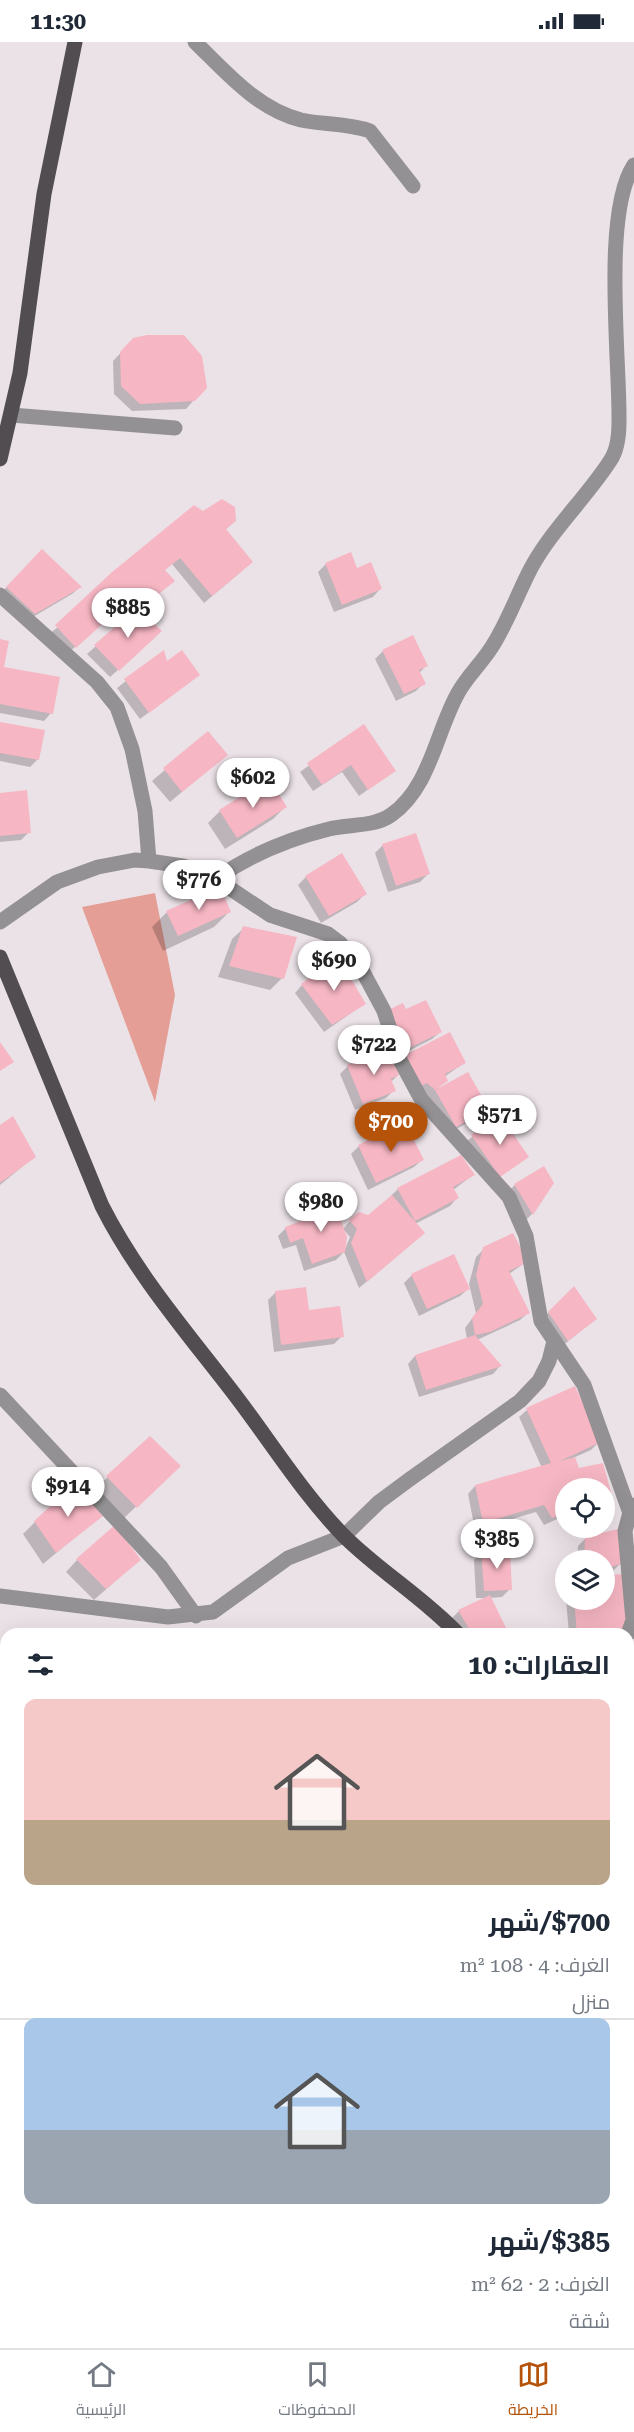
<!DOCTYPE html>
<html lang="ar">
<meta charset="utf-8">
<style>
:root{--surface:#fff;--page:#f6f6f7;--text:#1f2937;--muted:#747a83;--line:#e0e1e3;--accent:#b45309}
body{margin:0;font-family:"Roboto Serif",Cairo,serif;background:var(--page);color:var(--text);direction:rtl;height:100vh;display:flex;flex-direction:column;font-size:22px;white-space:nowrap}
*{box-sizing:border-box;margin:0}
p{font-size:20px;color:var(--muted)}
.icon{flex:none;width:33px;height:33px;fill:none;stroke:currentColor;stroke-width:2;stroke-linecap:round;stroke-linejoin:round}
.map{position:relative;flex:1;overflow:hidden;direction:ltr}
.panel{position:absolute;left:0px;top:1586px;width:634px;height:722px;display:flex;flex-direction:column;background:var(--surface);border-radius:18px 18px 0 0;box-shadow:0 6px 24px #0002;direction:rtl}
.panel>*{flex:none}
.buttons{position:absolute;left:555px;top:1436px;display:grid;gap:12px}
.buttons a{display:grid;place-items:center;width:60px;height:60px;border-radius:50%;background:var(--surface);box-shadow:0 6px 24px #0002;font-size:30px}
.price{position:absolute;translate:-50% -51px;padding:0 14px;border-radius:21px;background:#fff;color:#222;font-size:20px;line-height:39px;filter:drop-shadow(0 2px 3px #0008)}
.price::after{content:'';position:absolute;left:50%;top:36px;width:18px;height:14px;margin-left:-9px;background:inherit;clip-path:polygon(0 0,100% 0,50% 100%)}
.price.current{background:var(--accent);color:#fff}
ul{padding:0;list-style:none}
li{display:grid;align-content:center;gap:12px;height:318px;padding:0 24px}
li+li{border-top:2px solid var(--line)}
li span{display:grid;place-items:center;height:186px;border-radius:12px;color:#555}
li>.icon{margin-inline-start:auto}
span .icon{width:108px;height:108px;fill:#fffc;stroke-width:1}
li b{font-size:26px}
h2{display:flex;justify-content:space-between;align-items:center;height:72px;padding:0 24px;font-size:26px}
.status{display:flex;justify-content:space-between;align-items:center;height:42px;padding:0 30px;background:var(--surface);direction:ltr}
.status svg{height:16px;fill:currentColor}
.tabs{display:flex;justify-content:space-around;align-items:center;height:84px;border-top:2px solid var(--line);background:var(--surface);font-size:16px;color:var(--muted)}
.tabs a{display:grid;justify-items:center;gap:3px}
.tabs .current{color:var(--accent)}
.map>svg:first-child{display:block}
.green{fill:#e59e96}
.shadow{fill:#0003}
.building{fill:#f6b6c3}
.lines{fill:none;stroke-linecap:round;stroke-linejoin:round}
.minor{stroke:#939193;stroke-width:15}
.major{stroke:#514d51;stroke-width:15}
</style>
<div class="status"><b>11:30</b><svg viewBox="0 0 49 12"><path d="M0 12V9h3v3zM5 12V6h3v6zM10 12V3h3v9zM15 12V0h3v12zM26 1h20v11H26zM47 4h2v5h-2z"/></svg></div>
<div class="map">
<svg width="634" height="2306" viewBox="0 0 634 2306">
<rect width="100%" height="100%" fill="#ebe2e7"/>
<path class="green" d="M155 851 175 953 155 1060 82 865Z"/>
<path class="shadow" d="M134 297 194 358 186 367 132 369 114 352 113 319Z
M203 471 235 479 225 488 243 528 204 561 172 522 164 528 165 546 137 569 153 597 110 635 87 612 132 572 123 562 67 612 49 592Z
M42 509 80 545 72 552 26 579 0 552Z
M326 522 356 528 380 547 373 555 334 570 318 530Z
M0 599 2 626 51 671 44 679 0 671Z
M383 609 426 624 419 631 424 641 416 649 396 659 375 617Z
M163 610 166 621 198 633 140 677 117 646Z
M0 681 38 717 30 725 0 719Z
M363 684 394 729 359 754 342 730 313 749 300 730Z
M208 691 226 713 170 760 152 739Z
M0 753 29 790 21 798 0 800Z
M285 765 273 777 225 807 208 781 220 769Z
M383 803 428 832 420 840 388 850 375 811Z
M306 835 365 852 357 860 321 881 298 843Z
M167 870H229L214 885 163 909 152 885Z
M244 886 282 936 270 948 218 935 232 897Z
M302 943 364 962 324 990 295 951Z
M406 969 440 990 432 997 399 1014 381 977Z
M464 1021 444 1035 446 1038 438 1046 487 1067 479 1074 448 1092 396 1023Z
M348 1024 398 1033 391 1040 394 1048 386 1056 355 1068 340 1032Z
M499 1075 527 1115 493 1138 464 1101Z
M0 1084 34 1115 0 1143Z
M359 1104 422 1118 414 1125 368 1148 351 1112Z
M473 1133 453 1148 457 1156 450 1164 415 1182V1199L359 1246 344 1210 336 1218 304 1229 296 1203 283 1207 278 1194 286 1186 314 1176 312 1170 320 1162 345 1207 350 1195 343 1187 350 1179 369 1175 398 1147Z
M552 1140 532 1172 525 1179 507 1150 515 1143Z
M484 1207 526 1220 509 1232 528 1271 520 1278 477 1298 500 1324 493 1332 419 1355 408 1322 415 1314 467 1297 465 1286 476 1271 469 1242 476 1215Z
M412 1233 468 1247 460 1254 419 1274 404 1241Z
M574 1246 595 1277 560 1306 541 1278Z
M276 1250 307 1269 342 1294 334 1302 274 1310 268 1258Z
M574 1346 599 1400 591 1408 573 1416 578 1428 602 1423 609 1449 604 1454V1446H566V1473L544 1483 536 1470 475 1488 468 1452 475 1444 542 1426 519 1375 527 1368Z
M150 1396 179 1424 124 1476 95 1447Z
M101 1474 43 1522 23 1492 35 1480Z
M586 1496 620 1522 612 1530 604 1532V1518H577L578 1504Z
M482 1510 510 1547 502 1555 489 1556 504 1585 498 1592H460L451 1577 459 1569 487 1556H476L474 1518Z
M77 1518H139L94 1558 66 1530Z
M566 1557H604L627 1592H569Z
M628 2000H634V2048H628Z
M6 2154V2186L0 2182V2162Z
M634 2242V2282H628V2243Z
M44 2301H109L104 2306H46Z
M399 2301H410L414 2306H403Z"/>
<path class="building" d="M147 293H184L202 314 207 346 195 359 140 362 121 344 120 310 133 296Z
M222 457 235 465 236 479 226 487 253 520 212 554 180 516 165 528 175 539 141 566 132 555 76 606 55 583 111 531 194 463 203 469Z
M42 507 82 545 35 572 6 545Z
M351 510 357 526 371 520 382 547 342 563 325 521Z
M137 566 162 589 119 629 94 603Z
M413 593 428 624 419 628 426 642 404 652 382 608Z
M0 597 9 599 4 625 60 635 53 672 0 662Z
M164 608 167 619 182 608 200 633 149 671 124 637Z
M0 680 45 688 39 718 0 711Z
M364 682 396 729 368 748 351 723 322 743 307 721Z
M208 689 228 713 182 750 163 726Z
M269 737 287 765 237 796 219 768Z
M27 748 31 791 0 794V751Z
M416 791 430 832 396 844 382 802Z
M342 811 367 852 329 874 305 834Z
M220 845 231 870 178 894 166 869Z
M243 884 297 895 284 937 229 924Z
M338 915 366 962 332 983 301 942Z
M426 958 442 990 407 1007 388 968 403 961 406 967Z
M450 990 466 1021 445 1032 448 1039 435 1048 427 1041 419 1045 403 1014Z
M0 1000 14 1020 0 1029Z
M389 1006 399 1033 391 1037 396 1049 363 1062 347 1023Z
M468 1030 489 1067 456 1085 435 1048Z
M500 1073 529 1115 500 1135 471 1093Z
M13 1074 36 1115 0 1141V1083Z
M405 1080 424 1118 376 1141 358 1103Z
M461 1113 475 1133 453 1145 459 1156 415 1179 397 1146Z
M544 1124 554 1141 533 1173 514 1142Z
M392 1153 425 1191 367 1240 351 1201 357 1187 349 1178 359 1170 368 1173Z
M333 1156 347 1195 345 1210 312 1222 303 1196 290 1201 285 1185 322 1171 319 1161Z
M513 1191 528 1220 509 1229 530 1271 490 1290 475 1293 472 1276 483 1262 476 1233 483 1205Z
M454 1212 470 1247 427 1267 411 1232Z
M574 1244 597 1277 568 1299 548 1270Z
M306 1245 309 1268 340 1264 344 1295 281 1303 275 1249Z
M475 1293 502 1324 426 1348 415 1313Z
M575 1344 601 1400 560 1419 575 1415 579 1426 603 1421 611 1450 604 1453V1446H566V1470L552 1476 544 1463 483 1481 475 1443 551 1421 526 1366Z
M150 1394 181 1424 137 1466 106 1434Z
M75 1442 103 1474 56 1511 34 1479Z
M115 1483 141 1518 106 1547 76 1517Z
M618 1487 621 1522 604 1527V1518H584L585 1495Z
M510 1508 512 1548 484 1549 481 1509Z
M625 1532 629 1592H577L574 1557H604V1533Z
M490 1553 506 1586 494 1592H472L458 1568Z
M628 1903 634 1914V1958L628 1961Z
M634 1998V2040H628V1999Z
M628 2241H634V2275H628Z
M634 2295V2306H617L628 2301Z
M56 2301H110L104 2306H60Z
M412 2301H535L539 2306H415Z"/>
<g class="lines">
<path class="minor" d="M195 0C226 30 257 67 301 78 324 83 348 81 370 89L413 144
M11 373 175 386
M0 553 97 640 117 665 132 707 145 769 149 819
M217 836C252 812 288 797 329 787 349 782 374 785 391 773 430 746 436 690 458 651 467 634 483 620 493 603 508 579 518 551 531 526 553 486 586 456 610 419 617 409 619 392 619 380 620 318 602 171 634 123
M0 880 57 840 98 825 135 818 149 819 183 824 207 831 270 873 328 892 340 901 362 928 384 969 400 1018 421 1057 509 1155 526 1194 541 1279 584 1343 630 1471
M0 1353 161 1525 196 1574
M0 1554 168 1575 213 1570 288 1516 344 1494 379 1460 410 1437 520 1359 539 1339 549 1319 554 1299
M628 1592 633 1578 625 1489 632 1463
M628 1883 634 1894
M0 2090 6 2096
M628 2138 634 2137
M0 2281 6 2274
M386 2301 388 2306"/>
<path class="major" d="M0 417 20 331 44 152 75 0
M0 915 102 1164C138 1235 190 1294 238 1357 272 1402 304 1453 344 1494 379 1529 423 1555 458 1592
M628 1718 634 1722"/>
</g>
</svg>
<div class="buttons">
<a><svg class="icon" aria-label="locate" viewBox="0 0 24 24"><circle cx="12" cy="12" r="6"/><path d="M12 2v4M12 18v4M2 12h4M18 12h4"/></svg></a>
<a><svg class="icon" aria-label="layers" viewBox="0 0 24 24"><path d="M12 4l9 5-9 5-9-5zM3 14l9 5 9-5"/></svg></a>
</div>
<b class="price" style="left:128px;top:597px">$885</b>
<b class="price" style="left:253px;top:767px">$602</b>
<b class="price" style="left:199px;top:869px">$776</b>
<b class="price" style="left:334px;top:950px">$690</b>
<b class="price" style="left:374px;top:1034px">$722</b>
<b class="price" style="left:500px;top:1104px">$571</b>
<b class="price current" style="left:391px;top:1111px">$700</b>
<b class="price" style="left:321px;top:1191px">$980</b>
<b class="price" style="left:68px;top:1476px">$914</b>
<b class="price" style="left:497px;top:1528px">$385</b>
<section class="panel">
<h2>العقارات: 10<svg class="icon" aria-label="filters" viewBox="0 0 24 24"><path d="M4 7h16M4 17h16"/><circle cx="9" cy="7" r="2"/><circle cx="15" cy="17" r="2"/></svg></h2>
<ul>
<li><span style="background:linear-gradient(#f6c9c9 65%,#b9a48a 0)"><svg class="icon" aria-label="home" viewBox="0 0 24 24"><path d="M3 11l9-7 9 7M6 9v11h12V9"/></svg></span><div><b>$700/شهر</b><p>الغرف: 4 · 108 m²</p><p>منزل</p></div></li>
<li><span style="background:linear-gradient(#a9c7e8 60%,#9aa5b1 0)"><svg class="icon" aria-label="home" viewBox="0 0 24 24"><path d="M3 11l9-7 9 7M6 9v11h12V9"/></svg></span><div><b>$385/شهر</b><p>الغرف: 2 · 62 m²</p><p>شقة</p></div></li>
</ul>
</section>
</div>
<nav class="tabs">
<a class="current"><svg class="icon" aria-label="map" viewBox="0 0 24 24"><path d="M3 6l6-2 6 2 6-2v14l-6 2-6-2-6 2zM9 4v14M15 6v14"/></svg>الخريطة</a>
<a><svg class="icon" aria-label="saved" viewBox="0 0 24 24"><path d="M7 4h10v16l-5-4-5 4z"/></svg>المحفوظات</a>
<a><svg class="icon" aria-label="home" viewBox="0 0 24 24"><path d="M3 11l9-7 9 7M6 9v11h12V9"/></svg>الرئيسية</a>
</nav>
